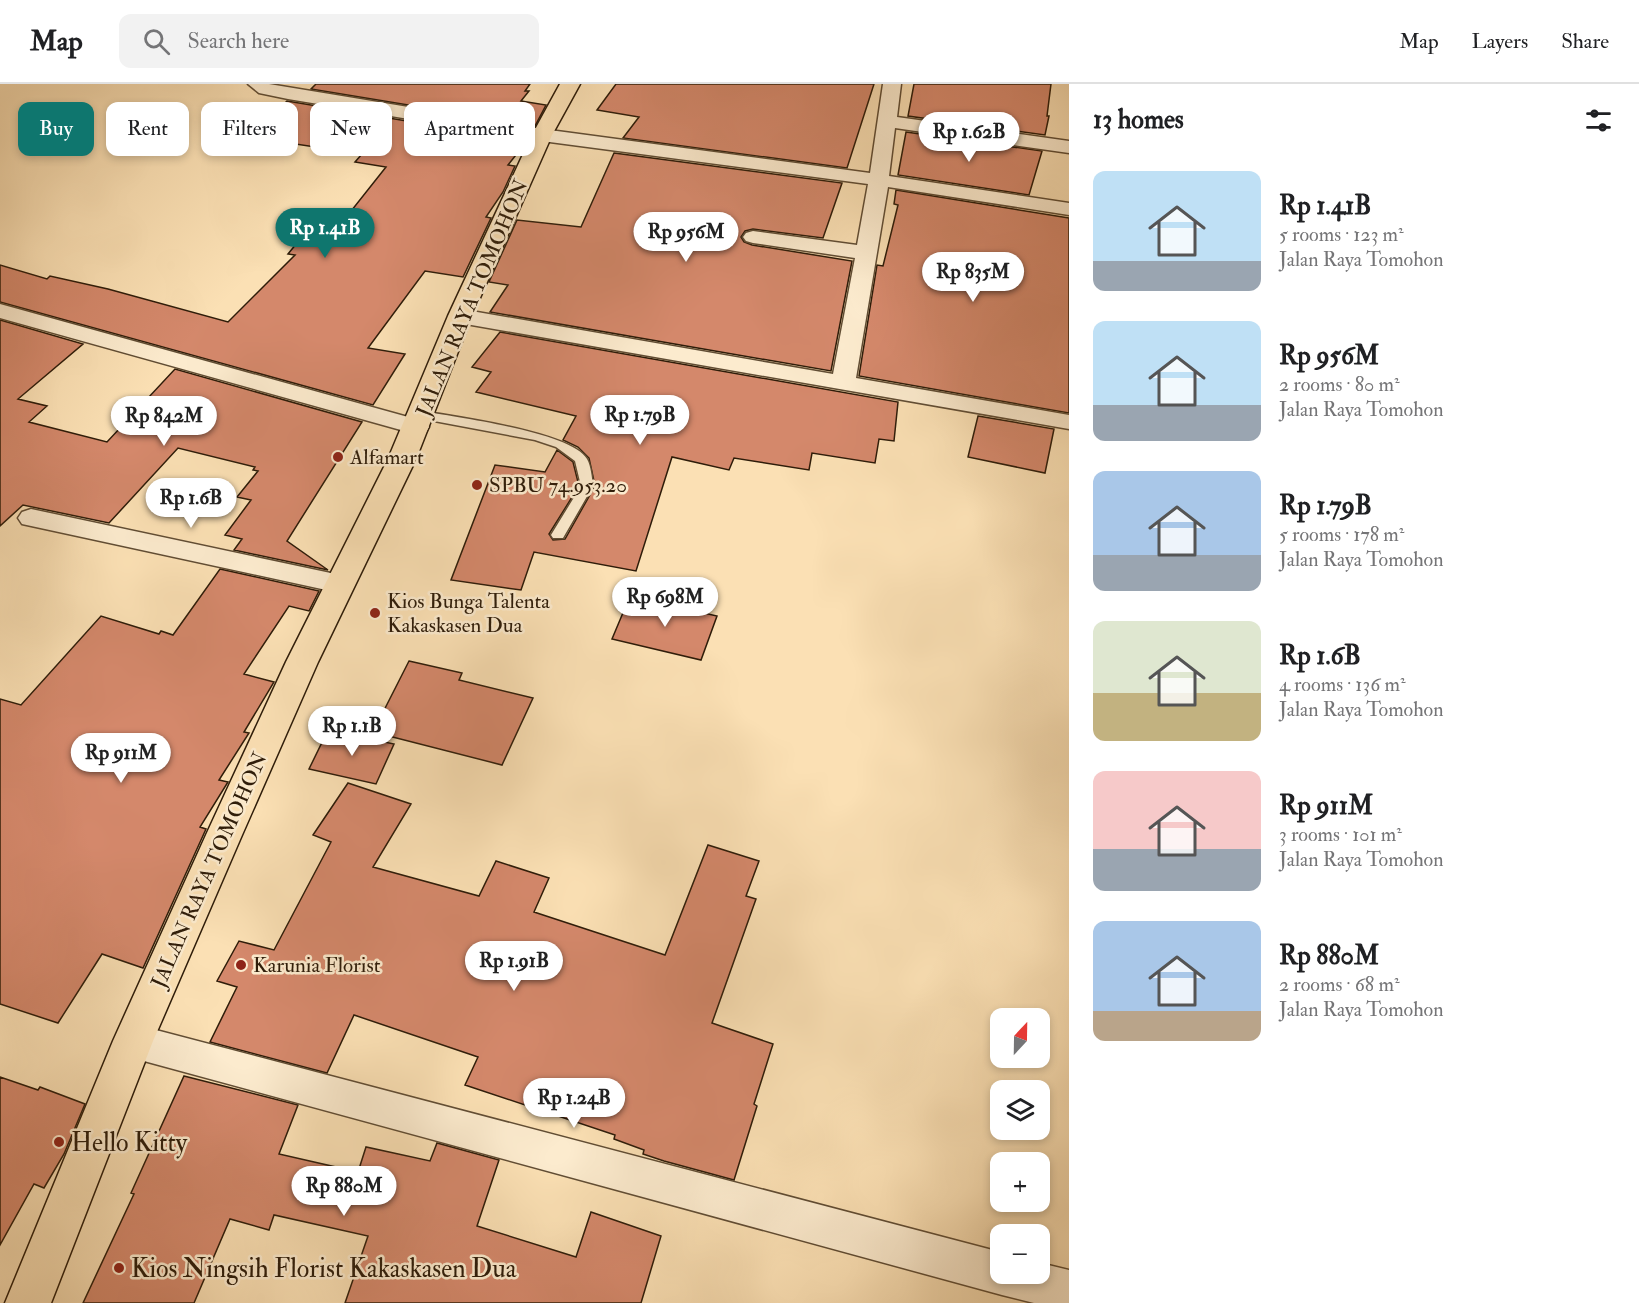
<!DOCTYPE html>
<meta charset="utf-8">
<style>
:root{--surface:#fff;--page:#f2f2f2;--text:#202124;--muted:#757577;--line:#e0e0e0;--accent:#0f766e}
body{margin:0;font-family:"IM FELL Double Pica",serif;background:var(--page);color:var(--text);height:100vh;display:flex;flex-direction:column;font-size:22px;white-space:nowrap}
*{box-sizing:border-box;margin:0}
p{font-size:20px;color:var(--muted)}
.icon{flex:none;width:33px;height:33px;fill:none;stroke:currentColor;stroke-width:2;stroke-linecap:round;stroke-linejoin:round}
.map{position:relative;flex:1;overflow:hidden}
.panel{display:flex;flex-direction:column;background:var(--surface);width:570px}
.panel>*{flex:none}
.top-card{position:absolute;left:18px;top:18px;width:570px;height:54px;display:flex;gap:12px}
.needle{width:39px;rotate:22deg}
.tools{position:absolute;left:990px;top:924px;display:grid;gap:12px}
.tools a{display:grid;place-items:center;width:60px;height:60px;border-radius:12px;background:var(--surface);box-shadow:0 3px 9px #0003;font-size:30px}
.price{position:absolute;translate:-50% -51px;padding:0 14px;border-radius:21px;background:#fff;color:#222;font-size:20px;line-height:39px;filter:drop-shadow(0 2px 3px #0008)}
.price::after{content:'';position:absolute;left:50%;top:36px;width:18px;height:14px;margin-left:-9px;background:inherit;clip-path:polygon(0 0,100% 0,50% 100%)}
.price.active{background:var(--accent);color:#fff}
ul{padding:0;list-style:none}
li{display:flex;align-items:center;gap:18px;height:150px;padding:0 24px}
li span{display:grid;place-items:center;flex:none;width:168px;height:120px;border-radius:12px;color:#555}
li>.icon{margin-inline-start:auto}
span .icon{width:72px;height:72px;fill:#fffc;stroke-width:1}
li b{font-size:26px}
h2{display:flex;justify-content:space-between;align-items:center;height:72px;padding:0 24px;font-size:26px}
.chip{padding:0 21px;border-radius:12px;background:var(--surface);box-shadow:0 3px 9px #0003;font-size:21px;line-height:54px}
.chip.active{background:var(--accent);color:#fff}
header{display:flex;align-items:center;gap:36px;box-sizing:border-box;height:84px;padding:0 30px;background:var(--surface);border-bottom:2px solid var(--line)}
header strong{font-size:28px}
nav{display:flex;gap:33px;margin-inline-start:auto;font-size:21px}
.search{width:420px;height:54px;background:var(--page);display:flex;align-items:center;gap:15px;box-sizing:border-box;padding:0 21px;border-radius:12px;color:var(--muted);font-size:22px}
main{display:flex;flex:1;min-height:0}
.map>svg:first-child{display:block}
.building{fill:#d4886b;stroke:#2e1c09;stroke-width:1.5}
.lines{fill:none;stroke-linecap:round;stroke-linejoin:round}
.service-casing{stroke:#614d34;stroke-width:3}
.minor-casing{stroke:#614d34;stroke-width:3}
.trunk-casing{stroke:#2e1c09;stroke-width:3}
.service{fill:#fcebce;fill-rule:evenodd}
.minor{fill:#fcebce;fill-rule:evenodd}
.trunk{fill:#fbe0b4;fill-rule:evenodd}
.poi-dot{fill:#8f2418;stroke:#fcebce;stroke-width:2}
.labels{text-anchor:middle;stroke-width:5;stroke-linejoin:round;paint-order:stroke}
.street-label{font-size:21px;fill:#2e1c09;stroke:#fcebce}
.poi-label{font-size:21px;fill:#2e1c09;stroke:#fcebce;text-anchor:start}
.near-poi-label{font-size:26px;fill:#2e1c09;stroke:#fcebce;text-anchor:start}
</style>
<header>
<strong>Map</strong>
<div class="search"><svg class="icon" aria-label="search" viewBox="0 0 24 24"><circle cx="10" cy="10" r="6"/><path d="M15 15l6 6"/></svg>Search here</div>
<nav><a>Map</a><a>Layers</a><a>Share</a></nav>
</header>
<main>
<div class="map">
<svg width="1069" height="1219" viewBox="0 0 1069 1219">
<rect width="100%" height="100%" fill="#fbe0b4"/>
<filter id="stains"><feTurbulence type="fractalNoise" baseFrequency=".00333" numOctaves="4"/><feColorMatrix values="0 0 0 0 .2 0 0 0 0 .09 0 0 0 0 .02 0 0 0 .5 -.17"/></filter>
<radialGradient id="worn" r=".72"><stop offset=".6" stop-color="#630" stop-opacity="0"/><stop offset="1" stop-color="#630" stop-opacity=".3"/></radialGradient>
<path class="building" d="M316 0H530L525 7H529L521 17 546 21 535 42 311 5Z
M616 0H874L847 84 623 54 639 33 597 26Z
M914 0H1051L1047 32H1049L1045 51 908 32Z
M287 17 527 57 508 81 515 82 503 108 486 133 491 134 463 193 425 187 368 264 405 270 373 321 0 218V181L47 195 50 192 108 205 228 238 295 171 288 170 319 132 344 136 386 83 355 78 362 70 249 53Z
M906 48 1042 67 1029 111 898 91Z
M614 69 842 99 823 154 753 145 745 147 741 153 744 158 752 161 852 177 831 287 490 228 508 201 489 198 517 136 581 143Z
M896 106 1069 134V329L859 292 877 181 883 182 898 121 894 120Z
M0 236 83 260 18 315 47 322 29 338 107 358 175 285 362 338 287 457 328 486 234 466 242 455 225 451 251 416 237 413 258 387 253 386 255 383 178 364 109 439 23 421 0 442Z
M500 248 898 318 894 357 879 355 875 379 812 369 809 386 734 374 729 386 672 373 636 487 534 468 521 506 451 496 495 381 545 388 557 366 573 378 579 402 549 450 553 456 565 455 595 402 589 374 578 363 563 356 576 332 476 308 491 288 472 283Z
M978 332 1054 345 1045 389 968 373Z
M220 485 319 507 309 527 289 522 244 590 274 598 244 648 249 649 219 696 228 698 200 743 206 745 143 884 102 870 58 939 0 920V615L21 621 101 532 159 550 161 547 173 551Z
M630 512 717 532 701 576 612 555Z
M409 577 462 589 459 596 533 614 502 681 373 648Z
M328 646 394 660 376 700 309 685Z
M348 699 411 720 373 783 479 812 496 777 549 794 534 828 665 871 708 761 759 777 746 812 756 815 712 939 773 960 754 1020 757 1022 734 1096 664 1077 643 1070 644 1066 614 1055 615 1051 465 1001 478 973 354 931 327 989 210 958 237 903 217 897 239 857 274 866 331 758 313 751Z
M184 992 298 1021 279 1070 358 1088 366 1063 430 1077 437 1059 499 1076 477 1142 576 1173 591 1128 661 1152 641 1219H345L368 1152 274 1131 269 1146 230 1135 194 1219H83L134 1110 131 1109Z
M0 993 38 1006 40 1003 85 1020 64 1070 44 1104 34 1100 0 1161Z"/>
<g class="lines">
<g class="service-casing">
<path id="service" d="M422 327C454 333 572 348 587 375 591 382 592 394 593 402L563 454H553L551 451 581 402 575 377 556 363 535 356 418 334V328Z"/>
</g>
<g class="minor-casing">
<path id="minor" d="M248 0H269L542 45 870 89 883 0H901L897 33 1069 57V69L895 44 889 92 1069 119V131L888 103 856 294 1069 331V345L460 239 452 237 449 232 452 227 460 225 833 290 855 174 753 159 746 157 743 153 746 149 753 147 857 161 868 100 542 57 288 15 259 9Z
M0 220 426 338 429 343 426 348 417 350 408 348 0 234Z
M31 425 340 491 350 493 354 500 350 507 340 509 22 440 18 434 22 428Z
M133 940 1000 1168V1190H1040V1179L1069 1186V1219H1034L1002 1211 133 974 120 969 114 957 120 945Z"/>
</g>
<g class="trunk-casing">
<path id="trunk" d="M560 0H580L552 51 472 232 416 375 318 578 242 751 153 957 51 1219H5L113 957 206 751 286 578 388 375 448 232 532 51Z"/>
</g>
<use href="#service" class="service"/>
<use href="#minor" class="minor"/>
<use href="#trunk" class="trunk"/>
</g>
<g class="poi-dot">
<circle cx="338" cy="373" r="6"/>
<circle cx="477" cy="401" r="6"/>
<circle cx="375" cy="529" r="6"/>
<circle cx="241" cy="881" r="6"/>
<circle cx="59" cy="1058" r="6"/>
<circle cx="119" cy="1184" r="6"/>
</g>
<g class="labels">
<g class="street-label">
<text transform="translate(472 214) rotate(-67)" y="7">JALAN RAYA TOMOHON</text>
<text transform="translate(209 786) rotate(-66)" y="7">JALAN RAYA TOMOHON</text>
</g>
<g class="poi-label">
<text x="350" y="380">Alfamart</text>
<text x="489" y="408">SPBU 74.953.20</text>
<text x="387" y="524">Kios Bunga Talenta<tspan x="387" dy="24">Kakaskasen Dua</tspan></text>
<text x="253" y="888">Karunia Florist</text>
</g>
<g class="near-poi-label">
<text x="71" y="1067">Hello Kitty</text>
<text x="131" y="1193">Kios Ningsih Florist Kakaskasen Dua</text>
</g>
</g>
<rect width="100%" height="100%" filter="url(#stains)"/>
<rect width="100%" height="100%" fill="url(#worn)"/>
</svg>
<div class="tools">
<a><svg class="needle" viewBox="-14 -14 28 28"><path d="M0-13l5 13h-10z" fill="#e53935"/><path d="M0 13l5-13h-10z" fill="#757577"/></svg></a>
<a><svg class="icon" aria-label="layers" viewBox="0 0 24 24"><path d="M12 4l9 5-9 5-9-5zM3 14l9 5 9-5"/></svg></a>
<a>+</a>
<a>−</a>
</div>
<b class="price" style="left:969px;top:79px">Rp 1.62B</b>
<b class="price active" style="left:325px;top:175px">Rp 1.41B</b>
<b class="price" style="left:686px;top:179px">Rp 956M</b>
<b class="price" style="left:973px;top:219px">Rp 835M</b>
<b class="price" style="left:640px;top:362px">Rp 1.79B</b>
<b class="price" style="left:164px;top:363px">Rp 842M</b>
<b class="price" style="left:191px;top:445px">Rp 1.6B</b>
<b class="price" style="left:665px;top:544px">Rp 698M</b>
<b class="price" style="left:352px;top:673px">Rp 1.1B</b>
<b class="price" style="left:121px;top:700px">Rp 911M</b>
<b class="price" style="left:514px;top:908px">Rp 1.91B</b>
<b class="price" style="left:574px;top:1045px">Rp 1.24B</b>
<b class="price" style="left:344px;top:1133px">Rp 880M</b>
<div class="top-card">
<a class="chip active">Buy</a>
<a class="chip">Rent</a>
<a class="chip">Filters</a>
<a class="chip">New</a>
<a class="chip">Apartment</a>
</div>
</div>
<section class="panel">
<h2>13 homes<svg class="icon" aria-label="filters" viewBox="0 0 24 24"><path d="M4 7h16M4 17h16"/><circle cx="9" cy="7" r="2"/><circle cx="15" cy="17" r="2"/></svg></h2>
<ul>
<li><span style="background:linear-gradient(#bfe0f5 75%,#9aa5b1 0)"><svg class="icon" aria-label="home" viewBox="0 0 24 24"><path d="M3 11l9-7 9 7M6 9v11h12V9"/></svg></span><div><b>Rp 1.41B</b><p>5 rooms · 123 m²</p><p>Jalan Raya Tomohon</p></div></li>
<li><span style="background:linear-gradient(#bfe0f5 70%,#9aa5b1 0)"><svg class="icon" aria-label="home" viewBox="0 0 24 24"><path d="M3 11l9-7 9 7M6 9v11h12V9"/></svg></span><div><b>Rp 956M</b><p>2 rooms · 80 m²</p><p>Jalan Raya Tomohon</p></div></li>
<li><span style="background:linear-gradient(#a9c7e8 70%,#9aa5b1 0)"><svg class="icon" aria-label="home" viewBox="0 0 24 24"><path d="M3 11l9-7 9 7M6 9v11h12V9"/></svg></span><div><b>Rp 1.79B</b><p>5 rooms · 178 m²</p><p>Jalan Raya Tomohon</p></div></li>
<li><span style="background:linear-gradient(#dfe7d0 60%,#c2b280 0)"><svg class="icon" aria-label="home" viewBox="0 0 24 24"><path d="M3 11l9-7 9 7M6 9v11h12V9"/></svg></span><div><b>Rp 1.6B</b><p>4 rooms · 136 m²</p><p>Jalan Raya Tomohon</p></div></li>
<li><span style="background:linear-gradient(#f6c9c9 65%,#9aa5b1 0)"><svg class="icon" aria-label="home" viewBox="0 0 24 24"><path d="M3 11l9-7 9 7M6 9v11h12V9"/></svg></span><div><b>Rp 911M</b><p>3 rooms · 101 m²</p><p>Jalan Raya Tomohon</p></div></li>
<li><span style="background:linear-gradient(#a9c7e8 75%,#b9a48a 0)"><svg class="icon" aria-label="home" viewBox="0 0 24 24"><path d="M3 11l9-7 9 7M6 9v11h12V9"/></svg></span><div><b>Rp 880M</b><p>2 rooms · 68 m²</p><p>Jalan Raya Tomohon</p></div></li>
</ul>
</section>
</main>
